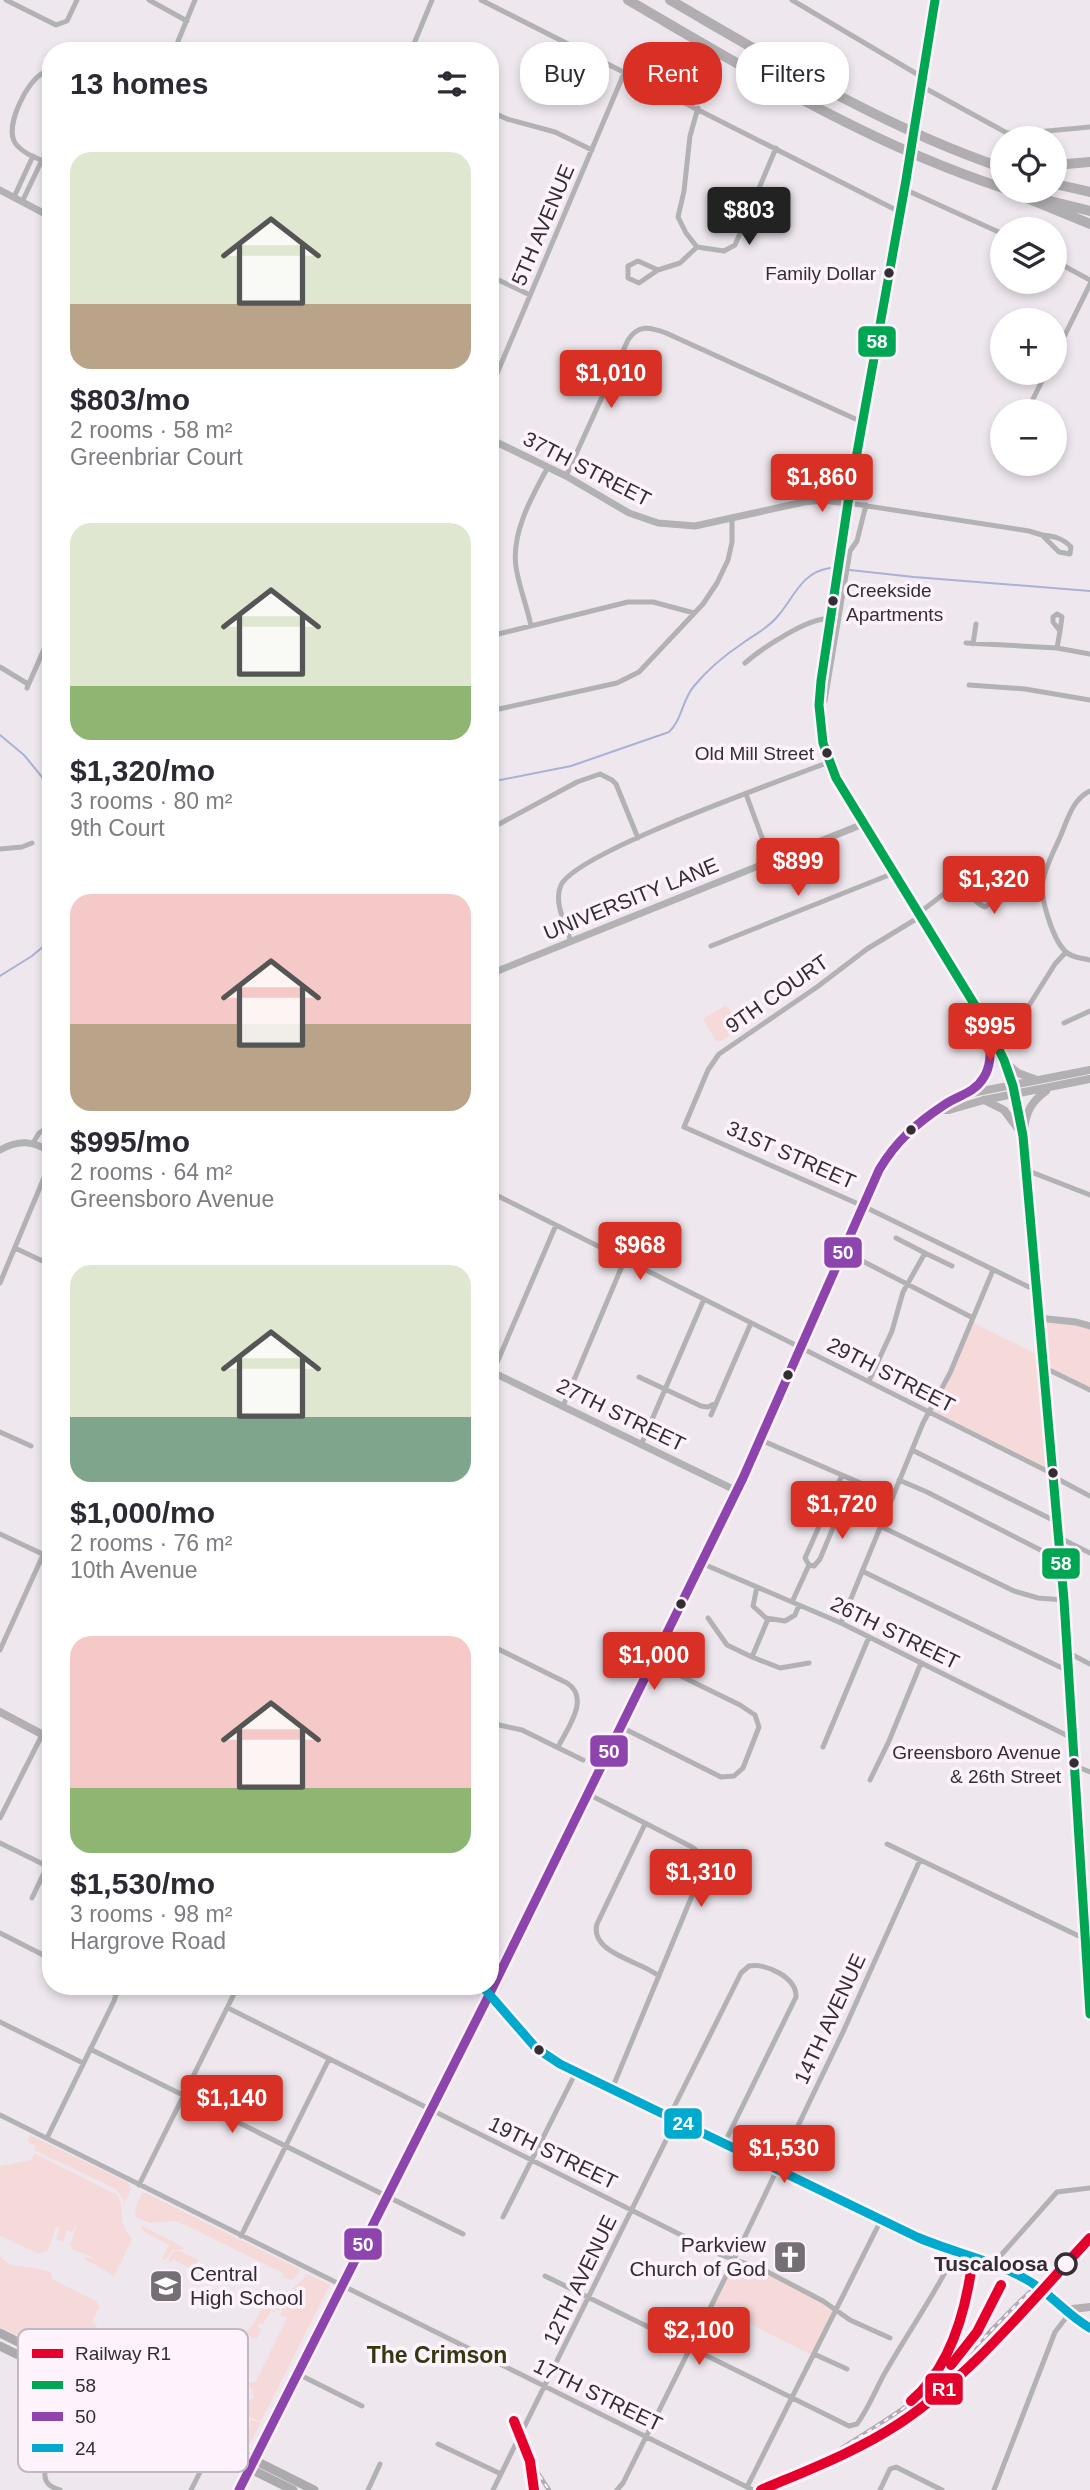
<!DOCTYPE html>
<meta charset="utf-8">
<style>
:root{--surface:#fff;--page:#f7f7f7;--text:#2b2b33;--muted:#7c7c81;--accent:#d93025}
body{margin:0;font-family:Arial,sans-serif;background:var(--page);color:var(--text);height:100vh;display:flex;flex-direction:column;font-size:26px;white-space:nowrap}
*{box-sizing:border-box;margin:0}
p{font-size:23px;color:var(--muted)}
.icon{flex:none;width:38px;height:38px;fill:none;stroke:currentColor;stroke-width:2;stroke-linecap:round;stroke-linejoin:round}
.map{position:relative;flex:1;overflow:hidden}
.sheet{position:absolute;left:42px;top:42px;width:457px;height:1953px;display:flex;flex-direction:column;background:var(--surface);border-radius:28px;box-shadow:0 4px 10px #0003}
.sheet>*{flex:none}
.hud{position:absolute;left:520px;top:42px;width:464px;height:63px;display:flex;gap:14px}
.buttons{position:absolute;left:990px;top:126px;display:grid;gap:14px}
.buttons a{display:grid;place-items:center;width:77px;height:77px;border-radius:50%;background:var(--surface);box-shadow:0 4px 10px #0003;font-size:35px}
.price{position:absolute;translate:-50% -60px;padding:0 16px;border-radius:7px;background:var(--accent);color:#fff;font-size:23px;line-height:46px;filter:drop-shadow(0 2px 4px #0008)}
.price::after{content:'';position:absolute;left:50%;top:42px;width:21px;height:16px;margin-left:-10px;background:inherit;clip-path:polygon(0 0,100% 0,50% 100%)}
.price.selected{background:#222;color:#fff}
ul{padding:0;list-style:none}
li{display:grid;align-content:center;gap:14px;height:371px;padding:0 28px}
li span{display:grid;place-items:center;height:217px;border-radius:21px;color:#555}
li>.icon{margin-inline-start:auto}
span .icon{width:126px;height:126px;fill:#fffc;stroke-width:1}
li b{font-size:30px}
h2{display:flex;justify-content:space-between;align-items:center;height:84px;padding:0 28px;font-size:30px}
.tag{padding:0 24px;border-radius:28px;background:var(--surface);box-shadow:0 4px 10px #0003;font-size:24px;line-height:63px}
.tag.selected{background:var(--accent);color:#fff}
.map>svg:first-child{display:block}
.green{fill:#f5dad9}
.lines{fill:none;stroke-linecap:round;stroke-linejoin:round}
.stream{stroke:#aab1d3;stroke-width:2}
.minor{stroke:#b2b1b3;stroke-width:5}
.tertiary{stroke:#b2b1b3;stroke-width:7}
.secondary{stroke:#b2b0b3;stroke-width:8}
.primary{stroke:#acaaad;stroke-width:9}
.motorway{stroke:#b1aeb2;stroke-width:10}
.rail-casing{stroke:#b0acb1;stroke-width:4.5}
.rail{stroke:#fef3fc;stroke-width:2;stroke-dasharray:5;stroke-linecap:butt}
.secondary-bridge{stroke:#b2b0b3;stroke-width:8}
.bus-1-casing{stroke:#fef3fc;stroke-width:14}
.bus-2-casing{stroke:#fef3fc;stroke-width:14}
.bus-3-casing{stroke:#fef3fc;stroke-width:14}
.bus-1{stroke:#00a651;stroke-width:9}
.bus-2{stroke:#8e44ad;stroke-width:9}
.bus-3{stroke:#00a9ce;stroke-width:9}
.rail-1-casing{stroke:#fef3fc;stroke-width:16}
.rail-1{stroke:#e4002b;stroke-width:10}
.bus-dot{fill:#332e33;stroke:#fef3fc;stroke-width:2.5}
.stop-dot{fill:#fef3fc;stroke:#332e33;stroke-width:3.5}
.labels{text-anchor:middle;stroke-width:7;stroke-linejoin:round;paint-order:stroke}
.bus-label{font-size:19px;fill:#332e33;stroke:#fef3fc;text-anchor:end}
.street-label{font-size:21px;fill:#332e33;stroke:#fef3fc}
.poi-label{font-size:21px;fill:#332e33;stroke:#fef3fc;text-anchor:end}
.stop-label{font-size:21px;font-weight:bold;fill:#332e33;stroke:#fef3fc;text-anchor:end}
.neighbourhood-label{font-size:23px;font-weight:bold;fill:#333810;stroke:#fef3fc}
.key{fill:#fef3fc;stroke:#c1b8c0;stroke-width:2}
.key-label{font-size:19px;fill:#332e33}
.line-badge{stroke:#fef3fc;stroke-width:2.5}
.badge-label{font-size:19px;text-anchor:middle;font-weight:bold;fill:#fff}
</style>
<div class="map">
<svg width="1090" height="2490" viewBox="0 0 1090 2490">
<rect width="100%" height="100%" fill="#eee8ee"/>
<path class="green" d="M724 1006 728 1007 739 1027 738 1030 719 1042 716 1041 704 1021V1018Z
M1038 1318 1090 1326V1390L1044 1367 1053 1474 930 1412 971 1322 1041 1356Z
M30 2135 127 2182 131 2189 124 2205V2200L116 2189 34 2150 36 2146 27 2142Z
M34 2153 117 2195C127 2211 115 2218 132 2239L114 2277C107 2271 93 2263 85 2260L86 2257 92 2259 93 2257 73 2250 70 2245 77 2223 72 2232 67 2230 63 2242 56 2239 60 2227H56L48 2250 39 2254 0 2236V2166L31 2160Z
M142 2193H146L299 2269V2273L292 2280 282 2277 283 2273 177 2221 150 2223 136 2217 135 2209Z
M141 2225 183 2247 184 2249 173 2250 165 2260 162 2259 169 2245 143 2231Z
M178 2250 198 2260 193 2274 192 2269 173 2259 171 2262 168 2261 172 2253Z
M0 2256 10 2265 34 2268 51 2272 52 2279 98 2302 97 2304 100 2306 92 2321 97 2326C92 2340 96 2355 89 2368L83 2369 0 2327Z
M735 2258 745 2261 836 2310 813 2356 712 2304Z
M307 2274 330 2285 261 2421 251 2418 242 2408 218 2403 213 2390 220 2393 235 2388 234 2392 229 2394 233 2405 238 2404 244 2408 249 2400 254 2398 251 2387 246 2388 243 2385 256 2381 287 2318 280 2315 285 2303 275 2293C292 2294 297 2285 307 2274Z
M274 2295 282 2300 279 2311 264 2304 267 2298Z
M264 2305 278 2313 271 2311 263 2324 260 2323 258 2327 262 2329 257 2338 254 2337 253 2339 245 2332 253 2325Z
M115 2360C129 2363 132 2377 143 2385L213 2420 230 2435H243L250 2426V2420L261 2422 251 2442 246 2446 247 2449 204 2429 160 2403 102 2375 103 2366Z"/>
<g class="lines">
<path class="stream" d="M850 570 914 577 1090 591
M0 735 24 755 51 788
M490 782 571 766 669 732C682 720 682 700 694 686 708 669 725 655 743 643 754 635 768 628 777 617 794 598 801 572 830 568
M0 976 32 956 51 940"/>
<path class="minor" d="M6 0 56 25 67 21 77 0
M149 0 187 21
M481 0 900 212
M792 0 922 77
M174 51 195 0
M411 51 432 0
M51 74 43 73C27 81 6 124 14 141 20 153 39 159 51 164
M921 86 1007 133H1026L1090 127
M490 111 507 119 555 132 592 150
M904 189 1003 234
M14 197 33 156
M490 200 491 198
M22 202 42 160
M697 247 686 233 678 217 684 191 690 136 698 108
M638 261 658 270 639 283 628 278V266Z
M1055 261 1090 280
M658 270 680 263 697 247 724 251 735 245 776 148
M490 276 530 295
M1055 355 1090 284
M490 390 625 71
M1031 403 1046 373
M566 476 628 340C638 324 650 327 666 333L862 422
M848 503 1029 531 1042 535
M1042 535C1053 536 1063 538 1071 547L1070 554 1059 552Z
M1057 614 1062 617 1060 631 1053 622V617Z
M531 626C527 606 519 587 516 567 511 533 532 496 548 467
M490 636 628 602H653L694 613
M966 643 1057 648 1090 654
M973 644 976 624
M1057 648 1060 631
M745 663C761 649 810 616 830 619
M0 667 28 684
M969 685 1025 689 1090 700
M27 688 51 633
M819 705 825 701 850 551 857 541 866 505
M490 711 617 683 639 672 703 604 717 583 728 560 732 542V518
M1090 791C1073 799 1068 818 1061 835 1055 849 1046 865 1043 880 1039 897 1053 939 1065 951 1071 958 1082 958 1090 960
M746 794 771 862
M490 829 577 782 600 774 612 780 616 784 638 838
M0 849 22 847 32 843
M919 913 958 883C971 887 972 903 985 907L1011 889 1042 888
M921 916 867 949 817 987 719 1054 708 1070 684 1127 863 1206 1035 1290
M571 942C566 925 553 902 561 885 578 851 784 780 829 762
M711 946 894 873
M1023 1015 1055 964 1066 952
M1064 1023 1090 1011
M51 1065 48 1072 51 1076
M490 1099V1103
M33 1143 39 1133 51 1125
M490 1145 493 1139
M1026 1170 1090 1195
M490 1192 1053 1474
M896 1238 925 1253
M15 1248 51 1265
M843 1251 973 1318
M0 1283 51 1161
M1043 1367 1090 1390
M493 1372 556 1225
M639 1377 701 1406 708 1407 716 1403
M869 1381 892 1331 903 1292 925 1253 952 1266
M563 1406 625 1259
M711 1415 751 1323
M0 1432 31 1446
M761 1440 893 1497
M641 1445 704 1299
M912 1450 1057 1522
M1054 1477 1090 1496
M899 1480 927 1492 1060 1560
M880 1526 1014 1591 1038 1598 1064 1600
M0 1534 51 1558
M1058 1537 1090 1553
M701 1563 841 1623 1072 1738
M809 1565 814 1566 820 1559 840 1511V1506L833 1496
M862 1571 1068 1671
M757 1587 753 1606 766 1618 785 1621 795 1615 799 1605
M792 1602 809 1565 805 1558 842 1475
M708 1618 727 1645 752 1657 780 1668 809 1663
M841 1623 923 1423 950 1373 993 1270
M490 1645 567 1683C591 1698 567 1729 558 1747
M0 1650 43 1555
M1067 1652 1090 1664
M752 1657 768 1619
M490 1723 522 1730 583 1760
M621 1727 721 1777 734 1776 743 1768 759 1727 755 1715 740 1705 652 1662
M823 1747 869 1637
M1075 1766 1090 1772
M870 1780 889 1741 921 1663
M588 1794 692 1847C703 1854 705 1862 701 1874L612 2089
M0 1818 42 1735
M645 1824 597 1924C589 1953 641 1961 659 1976
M0 1843 47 1866
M887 1844 1085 1939
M32 1898 51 1858
M0 1933 51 1959
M228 2008 721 2255 762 2269 823 2301 850 2320 890 2338
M0 2022 83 2063
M90 2049 463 2234
M0 2115 753 2490
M669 2117 741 1973 749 1966C767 1963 797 1978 796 1997L724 2144
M47 2138 114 2001 116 1995 107 1986
M139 2185 238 1986
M503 2217 576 2072
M241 2236 329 2059
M994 2263 1057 2192 1090 2188
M545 2276 849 2426 857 2424C869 2408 876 2388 886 2371 909 2331 935 2294 956 2252
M814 2354 847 2369
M298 2374 362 2406
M438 2444 501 2474
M747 2487 881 2220
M60 2490C50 2487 44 2483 45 2472L92 2379
M191 2490 211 2450
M368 2490 380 2464
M493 2490 676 2120
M617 2490 623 2483 725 2278 843 2032 920 1860
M880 2490 890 2469 896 2467 942 2490
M994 2490 1055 2332 1069 2314"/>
<path class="tertiary" d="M0 190 51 217
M490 439 566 476 629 513 658 523 695 526 804 502 823 500 848 503
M490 974 863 824
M0 1150C19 1139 33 1141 51 1152
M1038 1318 1076 1322 1090 1326
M490 1371 737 1491"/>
<path class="secondary" d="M917 108 935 0
M906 180 848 503 821 681 819 705 823 743 836 778 987 1025 1004 1060 1013 1086 1023 1136 1064 1600 1090 2014
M1006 1063 1018 1073 1037 1080
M972 1093 1090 1070
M984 1100 1004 1110 1019 1130
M937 1110H949L984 1100 1090 1079
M1024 1130C1026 1112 1031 1102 1046 1091
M0 1712 51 1739
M482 1986 536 2048 560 2064 917 2237C954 2253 994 2260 1029 2281 1051 2294 1067 2315 1090 2328
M1064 2310 1090 2307
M239 2490 489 1995 743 1478 879 1170C896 1141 917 1123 944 1105 959 1095 975 1094 984 1077 992 1064 990 1049 990 1034"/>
<path class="primary" d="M0 2333 314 2490
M0 2346 293 2490"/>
<path class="motorway" d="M628 0C752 72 866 143 1003 188
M670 0C777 62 885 128 1003 168
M1055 165 1090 162
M1055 184 1090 192
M1010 191 1090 224
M1046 200 1090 211"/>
<g class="rail-casing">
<path id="rail" d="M969 2343 1001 2285
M928 2384C953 2351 965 2311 971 2271
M514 2421 530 2461 534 2490
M842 2448C877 2426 913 2404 945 2376 975 2350 1000 2319 1030 2292
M534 2467 549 2490"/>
</g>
<use href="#rail" class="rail"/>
<path class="secondary-bridge" d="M906 180 917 108"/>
<g class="bus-1-casing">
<path id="bus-1" d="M935 0 906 180 848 503 821 681 819 705 823 743 836 778 987 1025 1004 1060 1013 1086 1023 1136 1064 1600 1090 2014"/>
</g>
<g class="bus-2-casing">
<path id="bus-2" d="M239 2490 489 1995 743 1478 879 1170C896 1141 917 1123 944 1105 958 1095 974 1094 984 1077 992 1064 990 1049 990 1035"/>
</g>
<g class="bus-3-casing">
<path id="bus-3" d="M482 1986 536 2048 560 2064 917 2237C954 2253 994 2260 1029 2281 1051 2294 1067 2315 1090 2328"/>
</g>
<use href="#bus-1" class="bus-1"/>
<use href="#bus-2" class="bus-2"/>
<use href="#bus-3" class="bus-3"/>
<g class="rail-1-casing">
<path id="rail-1" d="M951 2365 977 2332 1001 2285
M911 2401C948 2370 964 2317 971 2271
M514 2421 530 2461 534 2490
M761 2490C808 2470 856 2452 900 2423 972 2375 1031 2301 1090 2238"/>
</g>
<use href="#rail-1" class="rail-1"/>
</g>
<defs>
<g id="church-square" transform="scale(1.75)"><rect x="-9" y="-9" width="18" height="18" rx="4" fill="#746f74" stroke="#fef3fc"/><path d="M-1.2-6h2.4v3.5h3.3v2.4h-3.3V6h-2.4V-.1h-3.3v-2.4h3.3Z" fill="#fff"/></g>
<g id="school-square" transform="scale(1.75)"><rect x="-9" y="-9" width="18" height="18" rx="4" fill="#746f74" stroke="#fef3fc"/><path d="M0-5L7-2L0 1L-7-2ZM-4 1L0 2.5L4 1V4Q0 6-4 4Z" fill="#fff"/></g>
</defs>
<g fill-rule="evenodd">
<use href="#church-square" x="790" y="2257"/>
<use href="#school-square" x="166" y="2286"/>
</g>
<g class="bus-dot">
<circle cx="889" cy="273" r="6"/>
<circle cx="833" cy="601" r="6"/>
<circle cx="827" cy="753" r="6"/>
<circle cx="911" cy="1130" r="6"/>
<circle cx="788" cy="1375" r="6"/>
<circle cx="1053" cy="1473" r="6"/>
<circle cx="681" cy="1604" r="6"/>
<circle cx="1074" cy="1763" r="6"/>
<circle cx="539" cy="2050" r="6"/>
</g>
<circle class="stop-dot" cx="1066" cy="2264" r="10"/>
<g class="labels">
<g class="bus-label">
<text x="876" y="280">Family Dollar</text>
<text x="846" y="597" text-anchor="start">Creekside<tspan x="846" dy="24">Apartments</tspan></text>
<text x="814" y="760">Old Mill Street</text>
<text x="1061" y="1759">Greensboro Avenue<tspan x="1061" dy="24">&amp; 26th Street</tspan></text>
</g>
<g class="street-label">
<text transform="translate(543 225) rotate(-67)" y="7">5TH AVENUE</text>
<text transform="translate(587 469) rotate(27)" y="7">37TH STREET</text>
<text transform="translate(631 899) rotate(-22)" y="7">UNIVERSITY LANE</text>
<text transform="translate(777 994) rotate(-35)" y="7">9TH COURT</text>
<text transform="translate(791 1155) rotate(24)" y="7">31ST STREET</text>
<text transform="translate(891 1375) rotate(27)" y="7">29TH STREET</text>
<text transform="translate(621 1415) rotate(26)" y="7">27TH STREET</text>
<text transform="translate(895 1633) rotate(26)" y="7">26TH STREET</text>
<text transform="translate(830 2019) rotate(-65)" y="7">14TH AVENUE</text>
<text transform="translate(553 2153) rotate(26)" y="7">19TH STREET</text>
<text transform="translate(580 2280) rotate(-64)" y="7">12TH AVENUE</text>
<text transform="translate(598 2395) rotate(26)" y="7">17TH STREET</text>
</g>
<g class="poi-label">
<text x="766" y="2252">Parkview<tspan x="766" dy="24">Church of God</tspan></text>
<text x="190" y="2281" text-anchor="start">Central<tspan x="190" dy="24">High School</tspan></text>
</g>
<g class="stop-label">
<text x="1048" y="2271">Tuscaloosa</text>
</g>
<g class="neighbourhood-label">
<text x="437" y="2363">The Crimson</text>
</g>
</g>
<rect x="18" y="2329" width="230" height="143" rx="10" class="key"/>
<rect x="32" y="2349" width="31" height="9" fill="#e4002b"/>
<rect x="32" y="2381" width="31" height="8" fill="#00a651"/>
<rect x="32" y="2412" width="31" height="9" fill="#8e44ad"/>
<rect x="32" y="2444" width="31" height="8" fill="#00a9ce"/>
<g class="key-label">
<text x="75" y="2360">Railway R1</text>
<text x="75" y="2392">58</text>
<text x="75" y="2423">50</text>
<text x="75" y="2455">24</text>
</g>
<g class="line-badge">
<rect x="857" y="325" width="40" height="33" rx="7" fill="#00a651"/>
<rect x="823" y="1236" width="40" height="33" rx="7" fill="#8e44ad"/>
<rect x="1041" y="1547" width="40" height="33" rx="7" fill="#00a651"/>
<rect x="589" y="1734" width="40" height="34" rx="7" fill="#8e44ad"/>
<rect x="663" y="2107" width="40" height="33" rx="7" fill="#00a9ce"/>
<rect x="343" y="2227" width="40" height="34" rx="7" fill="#8e44ad"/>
<rect x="924" y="2372" width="40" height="34" rx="7" fill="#e4002b"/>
</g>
<g class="badge-label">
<text x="877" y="348">58</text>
<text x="843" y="1259">50</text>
<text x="1061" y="1570">58</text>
<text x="609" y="1758">50</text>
<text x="683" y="2130">24</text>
<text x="363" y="2251">50</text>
<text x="944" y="2396">R1</text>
</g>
</svg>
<div class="buttons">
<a><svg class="icon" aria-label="locate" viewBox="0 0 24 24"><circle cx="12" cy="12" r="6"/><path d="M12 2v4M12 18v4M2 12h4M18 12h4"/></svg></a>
<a><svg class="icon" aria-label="layers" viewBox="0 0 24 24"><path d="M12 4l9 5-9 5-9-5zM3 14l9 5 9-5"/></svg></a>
<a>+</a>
<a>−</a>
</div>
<b class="price selected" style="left:749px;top:247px">$803</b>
<b class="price" style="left:611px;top:410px">$1,010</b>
<b class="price" style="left:822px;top:514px">$1,860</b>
<b class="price" style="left:798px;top:898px">$899</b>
<b class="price" style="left:994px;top:916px">$1,320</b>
<b class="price" style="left:990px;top:1063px">$995</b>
<b class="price" style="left:640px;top:1282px">$968</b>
<b class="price" style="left:842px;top:1541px">$1,720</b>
<b class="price" style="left:654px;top:1692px">$1,000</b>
<b class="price" style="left:701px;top:1909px">$1,310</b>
<b class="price" style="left:232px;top:2135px">$1,140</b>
<b class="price" style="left:784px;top:2185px">$1,530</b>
<b class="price" style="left:699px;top:2367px">$2,100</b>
<div class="hud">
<a class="tag">Buy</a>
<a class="tag selected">Rent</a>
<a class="tag">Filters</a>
</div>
<section class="sheet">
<h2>13 homes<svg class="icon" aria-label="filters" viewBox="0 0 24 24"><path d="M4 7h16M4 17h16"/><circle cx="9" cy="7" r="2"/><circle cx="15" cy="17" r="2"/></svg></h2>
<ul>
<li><span style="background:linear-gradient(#dfe7d0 70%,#b9a48a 0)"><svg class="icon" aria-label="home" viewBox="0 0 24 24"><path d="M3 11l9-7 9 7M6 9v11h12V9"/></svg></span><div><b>$803/mo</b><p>2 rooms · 58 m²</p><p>Greenbriar Court</p></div></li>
<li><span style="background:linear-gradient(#dfe7d0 75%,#8fb573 0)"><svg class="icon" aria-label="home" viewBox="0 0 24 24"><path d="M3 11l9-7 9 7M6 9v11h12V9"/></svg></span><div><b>$1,320/mo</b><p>3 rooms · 80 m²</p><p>9th Court</p></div></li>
<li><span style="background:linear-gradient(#f6c9c9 60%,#b9a48a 0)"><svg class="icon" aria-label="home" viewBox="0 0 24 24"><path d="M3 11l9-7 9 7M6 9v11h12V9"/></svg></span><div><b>$995/mo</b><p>2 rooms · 64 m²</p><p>Greensboro Avenue</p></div></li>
<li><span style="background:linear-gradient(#dfe7d0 70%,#7fa58c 0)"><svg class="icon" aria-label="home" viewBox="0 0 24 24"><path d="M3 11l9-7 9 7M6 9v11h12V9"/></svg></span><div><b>$1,000/mo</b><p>2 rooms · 76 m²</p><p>10th Avenue</p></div></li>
<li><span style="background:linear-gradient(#f6c9c9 70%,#8fb573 0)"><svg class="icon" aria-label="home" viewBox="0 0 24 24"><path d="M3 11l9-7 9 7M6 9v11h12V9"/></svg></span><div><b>$1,530/mo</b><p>3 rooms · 98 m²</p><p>Hargrove Road</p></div></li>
</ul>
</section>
</div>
